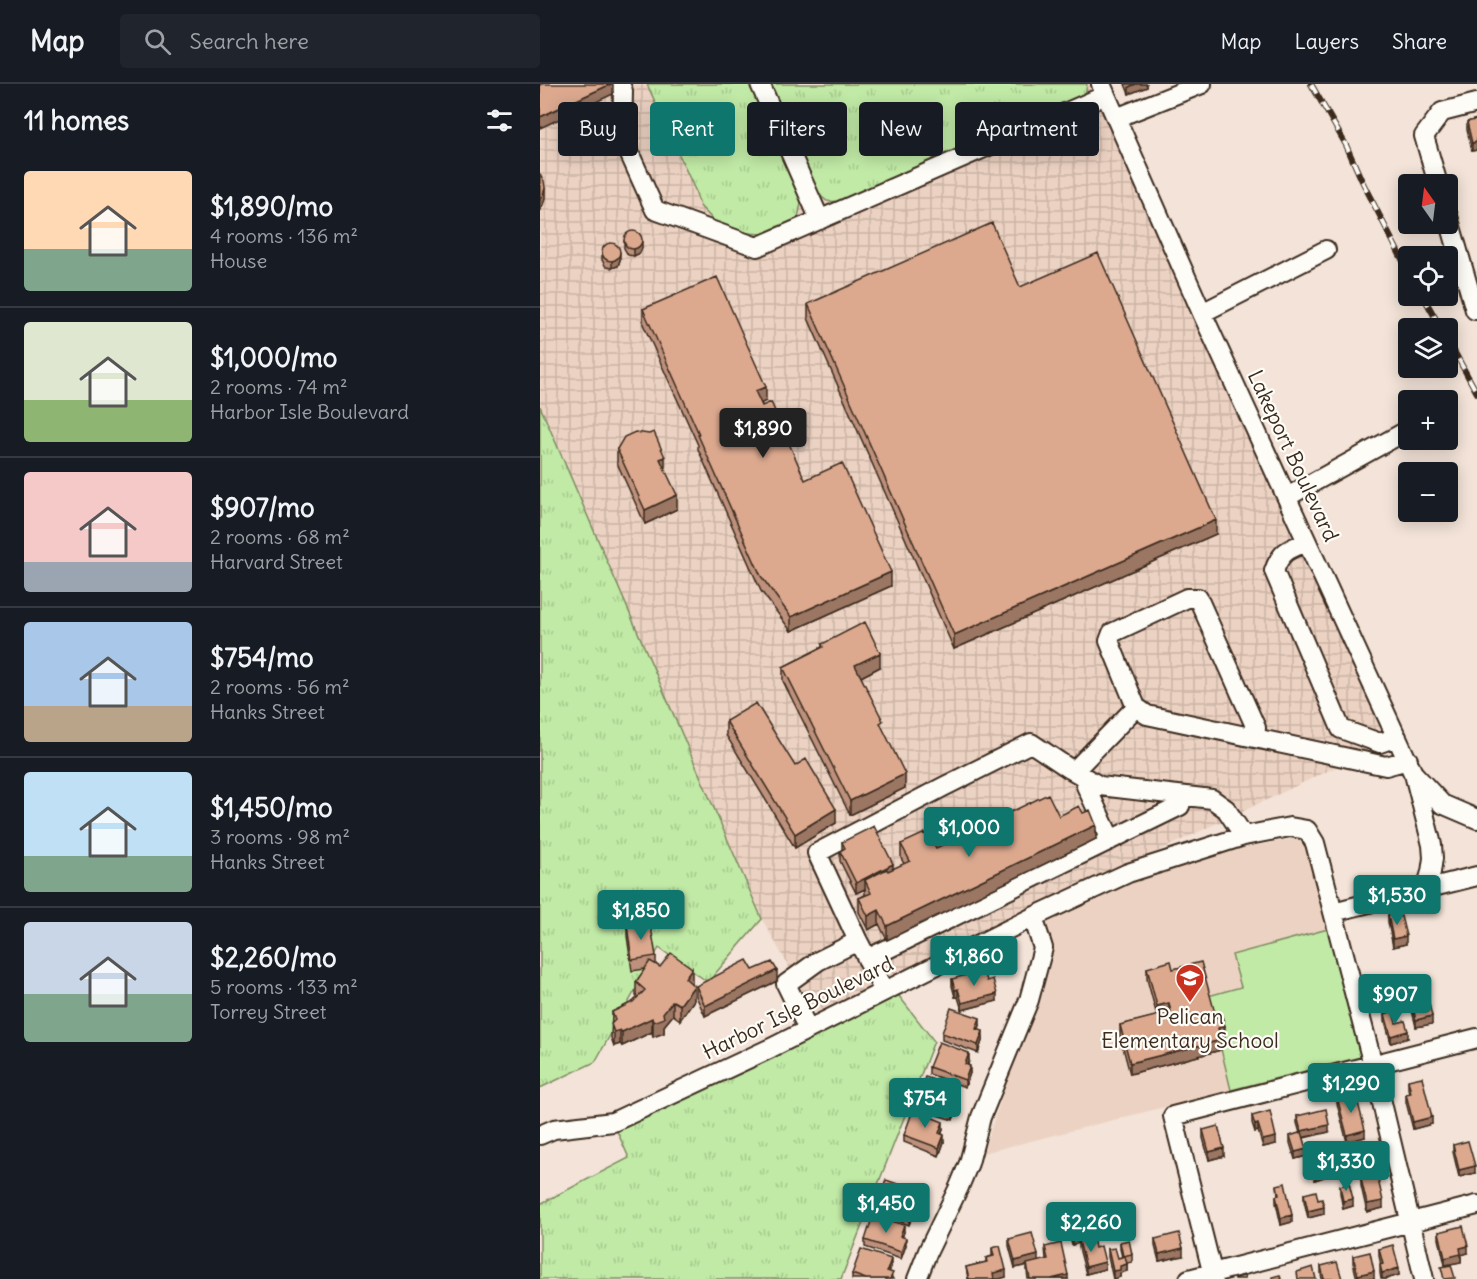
<!DOCTYPE html>
<meta charset="utf-8">
<style>
:root{--surface:#171b24;--page:#20242c;--text:#f1f3f6;--muted:#9ea1a6;--line:#363941;--accent:#0f766e}
body{margin:0;font-family:Delius,sans-serif;background:var(--page);color:var(--text);height:100vh;display:flex;flex-direction:column;font-size:22px;white-space:nowrap}
*{box-sizing:border-box;margin:0}
p{font-size:20px;color:var(--muted)}
.icon{flex:none;width:33px;height:33px;fill:none;stroke:currentColor;stroke-width:2;stroke-linecap:round;stroke-linejoin:round}
.map{position:relative;flex:1;overflow:hidden}
.side{display:flex;flex-direction:column;background:var(--surface);width:540px}
.side>*{flex:none}
.top-card{position:absolute;left:18px;top:18px;width:570px;height:54px;display:flex;gap:12px}
.needle{width:39px;rotate:346deg}
.fabs{position:absolute;left:858px;top:90px;display:grid;gap:12px}
.fabs a{display:grid;place-items:center;width:60px;height:60px;border-radius:6px;background:var(--surface);box-shadow:0 3px 15px #0003;font-size:30px}
.price{position:absolute;translate:-50% -51px;padding:0 14px;border-radius:6px;background:var(--accent);color:#fff;font-size:20px;line-height:39px;filter:drop-shadow(0 2px 3px #0008)}
.price::after{content:'';position:absolute;left:50%;top:36px;width:18px;height:14px;margin-left:-9px;background:inherit;clip-path:polygon(0 0,100% 0,50% 100%)}
.price.on{background:#222;color:#fff}
ul{padding:0;list-style:none}
li{display:flex;align-items:center;gap:18px;height:150px;padding:0 24px}
li+li{border-top:2px solid var(--line)}
li span{display:grid;place-items:center;flex:none;width:168px;height:120px;border-radius:6px;color:#555}
li>.icon{margin-inline-start:auto}
span .icon{width:72px;height:72px;fill:#fffc;stroke-width:1}
li b{font-size:26px}
h2{display:flex;justify-content:space-between;align-items:center;height:72px;padding:0 24px;font-size:26px}
.pill{padding:0 21px;border-radius:6px;background:var(--surface);box-shadow:0 3px 15px #0003;font-size:21px;line-height:54px}
.pill.on{background:var(--accent);color:#fff}
header{display:flex;align-items:center;gap:36px;box-sizing:border-box;height:84px;padding:0 30px;background:var(--surface);border-bottom:2px solid var(--line)}
header strong{font-size:28px}
nav{display:flex;gap:33px;margin-inline-start:auto;font-size:21px}
.search{width:420px;height:54px;background:var(--page);display:flex;align-items:center;gap:15px;box-sizing:border-box;padding:0 21px;border-radius:6px;color:var(--muted);font-size:22px}
main{display:flex;flex:1;min-height:0}
.map>svg:first-child{display:block}
.built{fill:#ecd2c2}
.industrial{fill:url(#industrial-grid)}
.grass{fill:url(#grass-tufts);stroke:#7e8a62;stroke-width:1.5}
.park{fill:#c1eaa6;stroke:#7e8a62;stroke-width:1.5}
.lines{fill:none;stroke-linecap:round;stroke-linejoin:round}
.minor-casing{stroke:#3b2a1e;stroke-width:22}
.minor{stroke:#fdfcf7;stroke-width:18}
.rail-casing{stroke:#3b2a1e;stroke-width:6}
.rail{stroke:#fdfcf7;stroke-width:4;stroke-dasharray:11;stroke-linecap:butt}
.wall{fill:#bd917b;stroke:#3b2a1e;stroke-width:1.5}
.shaded-wall{fill:#9a7664;stroke:#3b2a1e;stroke-width:1.5}
.building{fill:#dca98f;stroke:#3b2a1e;stroke-width:1.5}
.labels{text-anchor:middle;stroke-width:4.5;stroke-linejoin:round;paint-order:stroke}
.street-label{font-size:21px;fill:#3b2a1e;stroke:#fdfcf7}
.poi-label{font-size:21px;fill:#3b2a1e;stroke:#fdfcf7}
</style>
<header>
<strong>Map</strong>
<div class="search"><svg class="icon" aria-label="search" viewBox="0 0 24 24"><circle cx="10" cy="10" r="6"/><path d="M15 15l6 6"/></svg>Search here</div>
<nav><a>Map</a><a>Layers</a><a>Share</a></nav>
</header>
<main>
<section class="side">
<h2>11 homes<svg class="icon" aria-label="filters" viewBox="0 0 24 24"><path d="M4 7h16M4 17h16"/><circle cx="9" cy="7" r="2"/><circle cx="15" cy="17" r="2"/></svg></h2>
<ul>
<li><span style="background:linear-gradient(#ffd9b3 65%,#7fa58c 0)"><svg class="icon" aria-label="home" viewBox="0 0 24 24"><path d="M3 11l9-7 9 7M6 9v11h12V9"/></svg></span><div><b>$1,890/mo</b><p>4 rooms · 136 m²</p><p>House</p></div></li>
<li><span style="background:linear-gradient(#dfe7d0 65%,#8fb573 0)"><svg class="icon" aria-label="home" viewBox="0 0 24 24"><path d="M3 11l9-7 9 7M6 9v11h12V9"/></svg></span><div><b>$1,000/mo</b><p>2 rooms · 74 m²</p><p>Harbor Isle Boulevard</p></div></li>
<li><span style="background:linear-gradient(#f6c9c9 75%,#9aa5b1 0)"><svg class="icon" aria-label="home" viewBox="0 0 24 24"><path d="M3 11l9-7 9 7M6 9v11h12V9"/></svg></span><div><b>$907/mo</b><p>2 rooms · 68 m²</p><p>Harvard Street</p></div></li>
<li><span style="background:linear-gradient(#a9c7e8 70%,#b9a48a 0)"><svg class="icon" aria-label="home" viewBox="0 0 24 24"><path d="M3 11l9-7 9 7M6 9v11h12V9"/></svg></span><div><b>$754/mo</b><p>2 rooms · 56 m²</p><p>Hanks Street</p></div></li>
<li><span style="background:linear-gradient(#bfe0f5 70%,#7fa58c 0)"><svg class="icon" aria-label="home" viewBox="0 0 24 24"><path d="M3 11l9-7 9 7M6 9v11h12V9"/></svg></span><div><b>$1,450/mo</b><p>3 rooms · 98 m²</p><p>Hanks Street</p></div></li>
<li><span style="background:linear-gradient(#c9d6e8 60%,#7fa58c 0)"><svg class="icon" aria-label="home" viewBox="0 0 24 24"><path d="M3 11l9-7 9 7M6 9v11h12V9"/></svg></span><div><b>$2,260/mo</b><p>5 rooms · 133 m²</p><p>Torrey Street</p></div></li>
</ul>
</section>
<div class="map">
<svg width="937" height="1195" viewBox="0 0 937 1195">
<defs>
<pattern id="industrial-grid" width="8" height="8" patternUnits="userSpaceOnUse" patternTransform="scale(1.5)"><rect width="8" height="8" fill="#ecd2c2"/><path d="M0 4h8M4 0v8" fill="none" stroke="#cbb4a6"/></pattern>
<pattern id="grass-tufts" width="24" height="20" patternUnits="userSpaceOnUse" patternTransform="scale(1.5)"><rect width="24" height="20" fill="#c1eaa6"/><path d="M3 7l-1-3M5 7V3M7 7l1-3M15 17l-1-3M17 17v-4M19 17l1-3" fill="none" stroke="#a7c98e"/></pattern>
</defs>
<rect width="100%" height="100%" fill="#f3e3d8"/>
<filter id="ink" filterUnits="userSpaceOnUse"><feTurbulence type="fractalNoise" baseFrequency=".0167" numOctaves="2"/><feDisplacementMap in="SourceGraphic" scale="12" xChannelSelector="R" yChannelSelector="G"/><feConvolveMatrix kernelMatrix="1 2 1 2 8 2 1 2 1" color-interpolation-filters="sRGB"/></filter>
<g filter="url(#ink)">
<path class="built" d="M758 754 765 761 821 973 443 1069 511 865 503 838 593 796 685 767Z"/>
<path class="industrial" d="M0 0H553L849 658 275 929 222 835 0 322Z"/>
<path class="grass" d="M107 0H210L259 111 261 119 258 134 246 141 223 150 206 149 177 140 160 122 155 106Z
M230 0H547L545 12 301 118 287 117 278 110Z
M0 322 222 835 168 898 119 864 55 978 0 1004Z
M352 903 394 957 301 1195H0V1120L89 1074 73 1038Z"/>
<path class="park" d="M788 845 821 973 691 1006 668 912 701 903 692 871Z"/>
<g class="lines">
<g class="minor-casing">
<path id="minor" d="M80 0 83 7 82 53 115 126 217 163 566 11
M220 0 280 136
M561 0 662 229 873 689 902 720 937 735
M576 34 662 0
M898 100 884 52 902 28 937 19
M908 132 935 226H937
M662 229 786 166
M747 413 868 346
M767 458C749 465 741 467 734 487L801 645 840 659 857 653
M715 654 716 644 658 514H647L572 549 569 557 596 623 607 631 846 682 868 676
M534 687 596 623
M874 690 892 761 893 774 891 788 886 805
M547 695 546 702 571 756
M793 828 937 792
M327 875 640 722 643 712
M344 907 318 857 277 769 403 703 491 659 530 685 560 702 672 715 686 725 704 752
M268 945 246 900 278 877 318 857
M0 1051 14 1045 73 1038 231 964 493 833 588 789 704 752 750 743 767 746 775 759 833 981 884 1195
M377 1195 388 1167 419 1103 429 1079 441 1033 489 916 503 864 493 833
M649 1195 937 1121
M674 1195 633 1032 937 954"/>
</g>
<use href="#minor" class="minor"/>
<g class="rail-casing">
<path id="rail" d="M771 0 806 61 822 97 868 187
M883 212 901 244
M908 256 937 309"/>
</g>
<use href="#rail" class="rail"/>
</g>
<path class="wall" d="M585 0H607V3L589 10Z
M937 35V66L932 67 927 46V38Z
M84 157 102 164 100 169 94 172 88 171 84 164Z
M62 169 80 176 78 182 72 184 66 183 62 176Z
M480 203 676 450 414 565 268 234V220Z
M103 225 226 317 221 319 265 396 351 502 251 547 221 507 158 365V361L103 240Z
M77 365 125 387 137 425 105 440 77 379Z
M282 560 340 583 321 593 343 646 365 704 310 731 243 597V583L282 563Z
M186 637 255 682 296 739 255 764 186 651Z
M519 732 556 755 347 856 339 840 328 846 319 828V814L325 811V805L316 809 300 777V767L302 765V758L353 785 364 780 361 774V760H390L396 764Z
M848 831 855 833 866 860 853 863 848 838Z
M87 841 116 872V881L152 899V900L154 916 140 936 133 931 124 942V949L113 953 112 948 82 962 80 960 74 962 71 954 72 928 93 918 98 913 96 912V898L105 885 92 887 87 852Z
M607 884 633 885 676 933 685 953 681 954V966L590 990 580 952V941L617 932 607 895Z
M213 886 237 897 165 932 156 912V902Z
M412 895 447 897 457 917 422 926 418 913H415L412 902Z
M870 911 892 940 876 943 870 918Z
M845 930 856 939 868 954 851 959 845 937Z
M440 941 439 945 443 954 438 969 402 956V949Z
M429 976 428 981 430 989 425 1003 389 990V983Z
M868 996 892 1040 873 1045 866 1018V1010L869 1009 868 1004Z
M416 1010 414 1015 417 1023 413 1036 377 1025V1018Z
M797 1013 825 1053 807 1058 797 1020Z
M712 1032 736 1060 723 1063 718 1047 715 1048 712 1039Z
M757 1032 789 1048 764 1054 767 1072 755 1075 750 1059V1052L760 1049 757 1039Z
M403 1045 402 1049 404 1058 399 1072 364 1058V1051Z
M663 1046 684 1072 669 1076 663 1054Z
M913 1061 935 1089 919 1093 913 1068Z
M772 1079 784 1093 775 1096 772 1086Z
M821 1095 843 1124 827 1128 821 1102Z
M737 1101 752 1138 741 1141 736 1119V1112L738 1111Z
M800 1102 813 1122 803 1125 800 1109Z
M764 1110 778 1116 784 1130 768 1134 764 1117Z
M378 1114 369 1141 337 1129V1122Z
M528 1139 542 1156 555 1164 565 1185 546 1190 539 1164V1159L532 1161 528 1147Z
M364 1148 362 1153 366 1161 361 1175 325 1163V1156Z
M899 1148 928 1169 921 1171V1178L905 1181 899 1155Z
M469 1155 498 1178 506 1176 505 1163 528 1195H488L487 1187V1181L475 1184 469 1162Z
M615 1155 643 1172 619 1177 615 1162Z
M580 1158 592 1170V1178L587 1179V1187L580 1189V1193L573 1195 568 1173V1165L578 1174 582 1173 580 1165Z
M452 1164 466 1193 459 1195H428L426 1183 446 1178V1174L452 1172Z
M839 1165 859 1191 846 1195H841L840 1189V1181H841L839 1172Z
M813 1172 834 1195H817L813 1179Z
M781 1182 802 1195H782L781 1190Z
M351 1183 349 1188 353 1195H312V1190Z"/>
<path class="shaded-wall" d="M71 0H73V10L0 44V33Z
M596 0H607V3L589 10V3Z
M937 58V66L932 67V59Z
M5 104V115L3 121 0 126V115Z
M102 157V164L100 169 94 172V165Z
M80 169V176L78 182 72 184V177Z
M226 303V317L215 322V307Z
M125 373V387L120 375Z
M137 411V425L105 440V426Z
M676 436V450L414 565V551Z
M351 488V502L251 547V533Z
M340 569V583L315 596V581Z
M365 690V704L310 731V717Z
M296 725V739L255 764V750Z
M556 741V755L347 856V842Z
M353 780V791L325 796V805L316 809V799Z
M339 826V840L328 846V832Z
M866 852V860L853 863V855Z
M152 884V899L145 909V894Z
M237 886V897L165 932V922Z
M154 902V916L140 936V921Z
M418 905V913H415V906Z
M457 910V917L422 926V919Z
M133 917V931L124 942V949L113 953V938Z
M629 919V929L617 932V922Z
M892 932V940L876 943V936Z
M112 934V948L82 962V948Z
M440 934V941L436 952V945Z
M685 942V953L678 954V944Z
M80 946V960L74 962V948Z
M443 947V954L438 969V961Z
M868 947V954L851 959V952Z
M681 956V966L590 990V979Z
M429 969V976L425 987V980Z
M430 982V989L425 1003V996Z
M416 1003V1010L412 1022V1015Z
M417 1016V1023L413 1036V1029Z
M892 1033V1040L873 1045V1038Z
M403 1038V1045L399 1056V1049Z
M718 1040V1047L715 1048V1041Z
M789 1041V1048L761 1054V1047Z
M825 1046V1053L807 1058V1051Z
M404 1051V1058L399 1072V1064Z
M736 1053V1060L723 1063V1056Z
M684 1064V1072L669 1076V1068Z
M767 1065V1072L755 1075V1068Z
M935 1082V1089L919 1093V1086Z
M784 1086V1093L775 1096V1088Z
M378 1107V1114L369 1141V1133Z
M813 1115V1122L803 1125V1117Z
M843 1117V1124L827 1128V1120Z
M784 1123V1130L768 1134V1127Z
M752 1131V1138L741 1141V1134Z
M364 1141V1148L360 1160V1152Z
M542 1151V1158L539 1157V1159L532 1161V1153Z
M366 1154V1161L361 1175V1168Z
M928 1162V1169L921 1171V1178L905 1181V1174L920 1164Z
M643 1164V1172L619 1177V1170Z
M498 1171V1179L475 1184V1177Z
M351 1175V1183L347 1194V1187Z
M565 1178V1185L546 1190V1183Z
M587 1180V1187L580 1189V1193L573 1195V1187L580 1182Z
M859 1184V1191L846 1195H842V1189Z
M466 1186V1193L459 1195H453V1189Z
M834 1187V1195H818V1191Z
M528 1191V1195H511Z"/>
<path class="building" d="M0 0H71L0 33Z
M937 35V58L932 59 927 38Z
M0 90 4 97 5 104 3 111 0 115Z
M452 139 480 203 558 169 676 436 414 551 268 220Z
M84 156a9 9 0 1 1 18 0a9 9 0 1 1-18 0Z
M62 168a9 9 0 1 1 18 0a9 9 0 1 1-18 0Z
M177 193 226 303 215 307 222 322 231 318 265 396 302 379 351 488 251 533 221 492 158 351 159 350 103 225Z
M95 348 109 350 114 348 125 373 120 375 137 411 105 426 77 365 84 353Z
M325 538 340 569 315 581 343 637 340 639 365 690 310 717 243 583 283 563 282 560Z
M216 619 255 682 266 675 296 725 255 750 186 637Z
M508 710 519 732 539 722 543 729 550 726 556 741 347 842 339 826 328 832 319 814 331 809 325 796 347 785 348 787 370 777 361 760 385 749 390 760 393 759 396 764Z
M334 742 353 780 316 799 300 767 305 764 302 758Z
M854 829 855 833 861 832 866 852 853 855 848 831Z
M110 837 116 872 92 876 87 841Z
M131 869 152 884 145 894 154 902 140 921 133 917 123 929 124 934 113 938 112 934 82 948 80 946 74 948 71 940 75 936 72 928 93 918 105 906 96 898 110 877 120 883Z
M207 876 213 886 232 878 237 886 165 922 156 902Z
M631 877 633 885 661 878 676 933 682 932 685 942 678 944 681 956 590 979 580 941 631 928 629 919 617 922 607 884Z
M444 886 447 897 453 895 457 910 422 919 418 905 415 906 412 895Z
M886 907 892 932 876 936 870 911Z
M411 924 440 934 436 945 443 947 438 961 402 949Z
M853 927 856 939 865 937 868 947 851 952 845 930Z
M399 958 429 969 425 980 430 982 425 996 389 983Z
M385 993 416 1003 412 1015 417 1016 413 1029 377 1018Z
M882 993 892 1033 873 1038 866 1010 871 1009 868 996Z
M812 1009 815 1020 818 1019 825 1046 807 1051 797 1013Z
M786 1025 789 1041 761 1047 757 1032Z
M373 1026 403 1038 399 1049 404 1051 399 1064 364 1051Z
M730 1027 736 1053 723 1056 718 1040 715 1041 712 1032Z
M678 1042 684 1064 669 1068 663 1046Z
M762 1048 767 1065 755 1068 750 1052Z
M928 1057 935 1082 919 1086 913 1061Z
M781 1076 784 1086 775 1088 772 1079Z
M837 1091 843 1117 827 1120 821 1095Z
M346 1096 378 1107 369 1133 337 1122Z
M745 1099 752 1131 741 1134 736 1112 739 1111 737 1101Z
M809 1099 813 1115 803 1117 800 1102Z
M776 1107 778 1116 782 1115 784 1123 768 1127 764 1110Z
M333 1131 364 1141 360 1152 366 1154 361 1168 325 1156Z
M538 1137 542 1151 532 1153 528 1139Z
M923 1142 928 1162 920 1164 921 1170 905 1174 899 1148Z
M492 1149 498 1171 475 1177 469 1155Z
M639 1149 643 1164 619 1170 615 1155Z
M553 1153 555 1164 561 1162 565 1178 546 1183 539 1157Z
M589 1156 592 1170 583 1172 580 1158Z
M521 1159 528 1191 511 1195H490L487 1180 508 1175 505 1163Z
M853 1161 859 1184 842 1189 840 1181 843 1180 839 1165Z
M460 1162 466 1186 453 1189 454 1195H429L426 1183 447 1178 446 1174 454 1172 452 1164Z
M575 1164 578 1174 585 1172 587 1180 580 1182V1186L573 1187 568 1165Z
M321 1165 351 1175 347 1187 353 1189 350 1195H326L312 1190Z
M830 1168 834 1187 818 1191 813 1172Z
M797 1178 802 1195H784L781 1182Z
M911 1181 915 1194 904 1195 901 1183Z
M773 1183 776 1195H758L757 1188Z
M740 1191 741 1195H732V1193Z
M704 1192 705 1195H695V1194Z"/>
</g>
<defs>
<g id="school-pin" transform="scale(1.5)"><path d="M0 17L-7.5 6A9.5 9.5 0 1 1 7.5 6Z" fill="#c8321e" stroke="#fdfcf7"/><path d="M0-5L7-2L0 1L-7-2ZM-4 1L0 2.5L4 1V4Q0 6-4 4Z" fill="#fff"/></g>
</defs>
<g fill-rule="evenodd">
<use href="#school-pin" x="650" y="894"/>
</g>
<g class="labels">
<g class="street-label">
<text transform="translate(753 372) rotate(65)" y="7">Lakeport Boulevard</text>
<text transform="translate(258 924) rotate(-26)" y="7">Harbor Isle Boulevard</text>
</g>
<g class="poi-label">
<text x="650" y="940">Pelican<tspan x="650" dy="24">Elementary School</tspan></text>
</g>
</g>
</svg>
<div class="fabs">
<a><svg class="needle" viewBox="-14 -14 28 28"><path d="M0-13l5 13h-10z" fill="#e53935"/><path d="M0 13l5-13h-10z" fill="#9ea1a6"/></svg></a>
<a><svg class="icon" aria-label="locate" viewBox="0 0 24 24"><circle cx="12" cy="12" r="6"/><path d="M12 2v4M12 18v4M2 12h4M18 12h4"/></svg></a>
<a><svg class="icon" aria-label="layers" viewBox="0 0 24 24"><path d="M12 4l9 5-9 5-9-5zM3 14l9 5 9-5"/></svg></a>
<a>+</a>
<a>−</a>
</div>
<b class="price on" style="left:223px;top:375px">$1,890</b>
<b class="price" style="left:429px;top:774px">$1,000</b>
<b class="price" style="left:857px;top:842px">$1,530</b>
<b class="price" style="left:101px;top:857px">$1,850</b>
<b class="price" style="left:434px;top:903px">$1,860</b>
<b class="price" style="left:855px;top:941px">$907</b>
<b class="price" style="left:811px;top:1030px">$1,290</b>
<b class="price" style="left:385px;top:1045px">$754</b>
<b class="price" style="left:806px;top:1108px">$1,330</b>
<b class="price" style="left:346px;top:1150px">$1,450</b>
<b class="price" style="left:551px;top:1169px">$2,260</b>
<div class="top-card">
<a class="pill">Buy</a>
<a class="pill on">Rent</a>
<a class="pill">Filters</a>
<a class="pill">New</a>
<a class="pill">Apartment</a>
</div>
</div>
</main>
